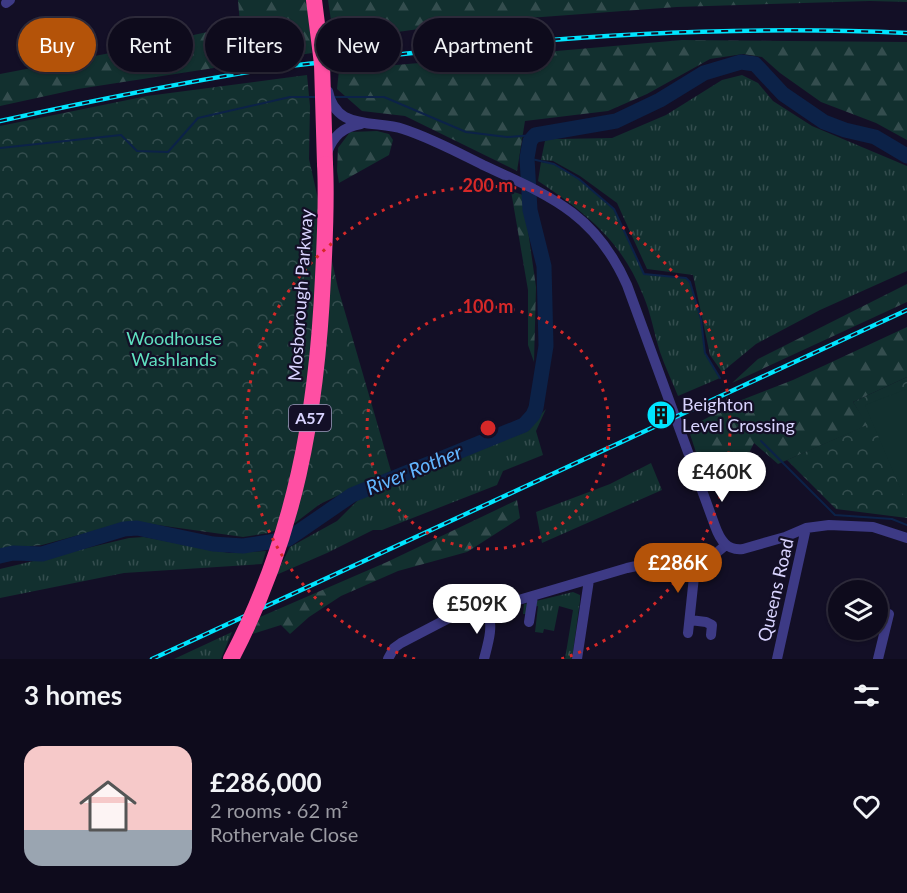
<!DOCTYPE html>
<meta charset="utf-8">
<style>
:root{--surface:#0e0b1c;--page:#1c1929;--text:#f1f3f6;--muted:#9b9ba3;--line:#2e2b3b;--accent:#b45309}
body{margin:0;font-family:Lato,sans-serif;background:var(--page);color:var(--text);height:100vh;display:flex;flex-direction:column;font-size:22px;white-space:nowrap}
*{box-sizing:border-box;margin:0}
p{font-size:20px;color:var(--muted)}
.icon{flex:none;width:33px;height:33px;fill:none;stroke:currentColor;stroke-width:2;stroke-linecap:round;stroke-linejoin:round}
.map{position:relative;height:659px;overflow:hidden}
.drawer{display:flex;flex-direction:column;background:var(--surface);flex:1}
.drawer>*{flex:none}
.guide{position:absolute;left:18px;top:18px;width:600px;height:54px;display:flex;gap:12px}
.buttons{position:absolute;left:828px;top:580px;display:grid;gap:12px}
.buttons a{display:grid;place-items:center;width:60px;height:60px;border-radius:50%;background:var(--surface);box-shadow:0 2px 4px #0004,0 0 0 2px var(--line);font-size:30px}
.price{position:absolute;translate:-50% -51px;padding:0 14px;border-radius:21px;background:#fff;color:#222;font-size:20px;line-height:39px;filter:drop-shadow(0 2px 3px #0008)}
.price::after{content:'';position:absolute;left:50%;top:36px;width:18px;height:14px;margin-left:-9px;background:inherit;clip-path:polygon(0 0,100% 0,50% 100%)}
.price.current{background:var(--accent);color:#fff}
ul{padding:0;list-style:none}
li{display:flex;align-items:center;gap:18px;height:150px;padding:0 24px}
li span{display:grid;place-items:center;flex:none;width:168px;height:120px;border-radius:18px;color:#555}
li>.icon{margin-inline-start:auto}
span .icon{width:72px;height:72px;fill:#fffc;stroke-width:1}
li b{font-size:26px}
h2{display:flex;justify-content:space-between;align-items:center;height:72px;padding:0 24px;font-size:26px}
.tag{padding:0 21px;border-radius:27px;background:var(--surface);box-shadow:0 2px 4px #0004,0 0 0 2px var(--line);font-size:21px;line-height:54px}
.tag.current{background:var(--accent);color:#fff}
.map>svg:first-child{display:block}
.grass{fill:url(#grass-tufts)}
.forest{fill:url(#forest-firs)}
.park{fill:url(#park-crowns)}
.garden{fill:#12302f}
.lines{fill:none;stroke-linecap:round;stroke-linejoin:round}
.stream{stroke:#0c2248;stroke-width:2}
.river{stroke:#0c2248;stroke-width:15}
.minor{stroke:#3d3a85;stroke-width:10}
.highway{stroke:#ff4fa3;stroke-width:16}
.rail-casing{stroke:#00e5ff;stroke-width:4.5}
.rail{stroke:#130f26;stroke-width:2;stroke-dasharray:7;stroke-linecap:butt}
.highway-bridge{stroke:#ff4fa3;stroke-width:16}
.ring{fill:none;stroke:#d62828;stroke-width:3;stroke-dasharray:3 6}
.labels{text-anchor:middle;stroke-width:4.5;stroke-linejoin:round;paint-order:stroke}
.shield{fill:#130f26;stroke:#9e99be;stroke-width:1.5}
.shield-label{font-size:16px;font-weight:bold;fill:#d9d4ff}
.street-label{font-size:18px;fill:#d9d4ff;stroke:#130f26}
.park-label{font-size:18px;fill:#5fe0c0;stroke:#130f26}
.poi-label{font-size:18px;fill:#d9d4ff;stroke:#130f26;text-anchor:start}
.water-label{font-size:20px;font-style:italic;fill:#62b6ff;stroke:#130f26}
.centre{fill:#d62828;stroke:#130f26;stroke-width:3}
.ring-label{font-size:18px;text-anchor:middle;font-weight:bold;fill:#d62828;stroke:#130f26;stroke-width:4.5;stroke-linejoin:round;paint-order:stroke}
</style>
<div class="map">
<svg width="907" height="659" viewBox="0 0 907 659">
<defs>
<pattern id="grass-tufts" width="24" height="20" patternUnits="userSpaceOnUse" patternTransform="scale(1.5)"><rect width="24" height="20" fill="#12302f"/><path d="M3 7l-1-3M5 7V3M7 7l1-3M15 17l-1-3M17 17v-4M19 17l1-3" fill="none" stroke="#344d4e"/></pattern>
<pattern id="forest-firs" width="22" height="20" patternUnits="userSpaceOnUse" patternTransform="scale(1.5)"><rect width="22" height="20" fill="#12302f"/><path d="M5 1l3.5 6h-7zM16 11l3.5 6h-7z" fill="#344d4e"/></pattern>
<pattern id="park-crowns" width="20" height="18" patternUnits="userSpaceOnUse" patternTransform="scale(1.5)"><rect width="20" height="18" fill="#12302f"/><path d="M2 6a3 3 0 1 1 6 0M12 15a3 3 0 1 1 6 0" fill="none" stroke="#344d4e"/></pattern>
</defs>
<rect width="100%" height="100%" fill="#130f26"/>
<path class="grass" d="M742 75 758 83 773 101 812 126 907 166V271L820 310 756 344 722 372 710 355 693 275 647 269 617 203 580 176 553 161 541 160 546 136 558 139 612 138 666 115 722 80Z
M541 162 554 164 579 179 614 209 644 274 686 278 690 282 701 319 705 353 720 378 678 396C672 381 665 367 660 352 654 334 651 313 643 295 621 240 586 213 538 181Z
M546 409 536 431 543 455 503 471 497 485 382 530H373L327 553 276 575 290 547 337 521 359 499 524 431Z
M651 463 662 490 542 543 536 512 610 484Z
M144 537 229 553 266 551 262 564 124 573 0 598V569L129 538Z
M573 592 580 595V601L572 659H565L573 610 559 606 554 631 544 629 543 633 535 632 538 606 533 607 532 614H523L524 604Z
M232 632 221 659H174Z"/>
<path class="forest" d="M238 0H307L312 53 78 89 0 106V74L105 54 240 25Z
M328 0H907V2L870 1 677 7 461 23 334 41Z
M682 40 907 42V140L876 123 821 102 780 73 762 57 743 54 710 59 647 94 608 111 525 121 517 171 405 116 362 111 337 89 339 70Z
M377 131 389 134 393 140 389 155 339 183 337 171 338 148 350 132Z
M511 191 523 195 536 287 534 362 528 345V290Z
M907 284V302L732 383 758 359Z
M907 327V377L853 402 868 425 778 464 754 443 738 475 707 486 688 428 739 401 793 380Z
M517 500 520 518 467 552 398 571 341 596 309 617 290 634 281 625 252 634 260 617 387 562Z"/>
<path class="park" d="M307 75 310 106 309 159 338 288 391 471 320 504 295 523 268 533 243 537 136 522 112 526 42 545 0 549V126L147 96Z
M907 377V518L836 509 787 460 867 425 853 402Z"/>
<path class="garden" d="M907 389V504L865 405Z"/>
<g class="lines">
<path class="stream" d="M333 97H384L466 132 507 137 535 135
M0 148 121 135 137 151 168 152 198 118 290 97H318
M527 158 554 164 579 179 614 209 644 274 686 278 690 282 701 319 705 353 720 378
M761 441 835 515 892 519 907 525"/>
<path class="river" d="M0 556 13 553 42 554 124 529 137 528 213 544 243 546 288 539 352 495 524 425 533 415 536 408 546 346 544 266 530 210 527 158 530 141 535 135 616 121 660 100 704 73 741 62 755 64 783 94 824 122 845 130 875 137 907 156"/>
<path class="minor" d="M6 3 10 0
M328 91C330 102 335 111 345 117 362 126 385 123 403 129 431 138 457 152 483 165 550 196 595 213 627 285L715 526C720 540 727 551 743 549L785 537 806 528 829 525 873 527 907 538
M327 153C333 136 343 127 361 124
M690 620 706 622 712 625 711 635
M529 622 533 596
M688 633 696 558
M388 659 394 648 401 643 449 618 488 609 627 568 660 561 707 556 715 554 726 545
M484 659C489 640 493 628 488 609
M577 659 589 580
M777 659 806 528
M878 659 889 614"/>
<path class="highway" d="M322 64 325 164"/>
<g class="rail-casing">
<path id="rail" d="M0 121C87 102 174 84 261 70 308 63 356 59 403 54 570 35 739 25 907 33
M152 659 907 310"/>
</g>
<use href="#rail" class="rail"/>
<path class="highway-bridge" d="M314 0 322 64
M231 659C295 537 317 414 323 277 325 239 327 202 325 164"/>
</g>
<g class="ring">
<circle cx="488" cy="428" r="121"/>
<path d="M415 659A242 242 0 1 1 561 659"/>
</g>
<defs>
<g id="building-disc" transform="scale(1.5)"><circle r="9.5" fill="#00e5ff" stroke="#130f26"/><path d="M-4-6H4V6H1V3H-1V6H-4ZM-2.5-4.3h1.7v1.8h-1.7ZM.8-4.3h1.7v1.8H.8ZM-2.5-1h1.7V.8h-1.7ZM.8-1h1.7V.8H.8Z" fill="#111"/></g>
</defs>
<g fill-rule="evenodd">
<use href="#building-disc" x="661" y="415"/>
</g>
<g class="labels">
<rect class="shield" x="289" y="405" width="42" height="26" rx="4.5"/>
<g class="shield-label">
<text x="310" y="424">A57</text>
</g>
<g class="street-label">
<text transform="translate(301 295) rotate(-86)" y="6">Mosborough Parkway</text>
<text transform="translate(776 590) rotate(-77)" y="6">Queens Road</text>
</g>
<g class="park-label">
<text x="174" y="345">Woodhouse<tspan x="174" dy="21">Washlands</tspan></text>
</g>
<g class="poi-label">
<text x="682" y="411">Beighton<tspan x="682" dy="21">Level Crossing</tspan></text>
</g>
<g class="water-label">
<text transform="translate(414 470) rotate(-22)" y="7">River Rother</text>
</g>
</g>
<circle cx="488" cy="428" r="9" class="centre"/>
<g class="ring-label">
<text x="488" y="192">200 m</text>
<text x="488" y="313">100 m</text>
</g>
</svg>
<div class="buttons">
<a><svg class="icon" aria-label="layers" viewBox="0 0 24 24"><path d="M12 4l9 5-9 5-9-5zM3 14l9 5 9-5"/></svg></a>
</div>
<b class="price" style="left:722px;top:503px">£460K</b>
<b class="price current" style="left:678px;top:594px">£286K</b>
<b class="price" style="left:477px;top:635px">£509K</b>
<div class="guide">
<a class="tag current">Buy</a>
<a class="tag">Rent</a>
<a class="tag">Filters</a>
<a class="tag">New</a>
<a class="tag">Apartment</a>
</div>
</div>
<section class="drawer">
<h2>3 homes<svg class="icon" aria-label="filters" viewBox="0 0 24 24"><path d="M4 7h16M4 17h16"/><circle cx="9" cy="7" r="2"/><circle cx="15" cy="17" r="2"/></svg></h2>
<ul>
<li><span style="background:linear-gradient(#f6c9c9 70%,#9aa5b1 0)"><svg class="icon" aria-label="home" viewBox="0 0 24 24"><path d="M3 11l9-7 9 7M6 9v11h12V9"/></svg></span><div><b>£286,000</b><p>2 rooms · 62 m²</p><p>Rothervale Close</p></div><svg class="icon" aria-label="heart" viewBox="0 0 24 24"><path d="M12 20l-8-8c-3-5 5-10 8-4 3-6 11-1 8 4z"/></svg></li>
</ul>
</section>
